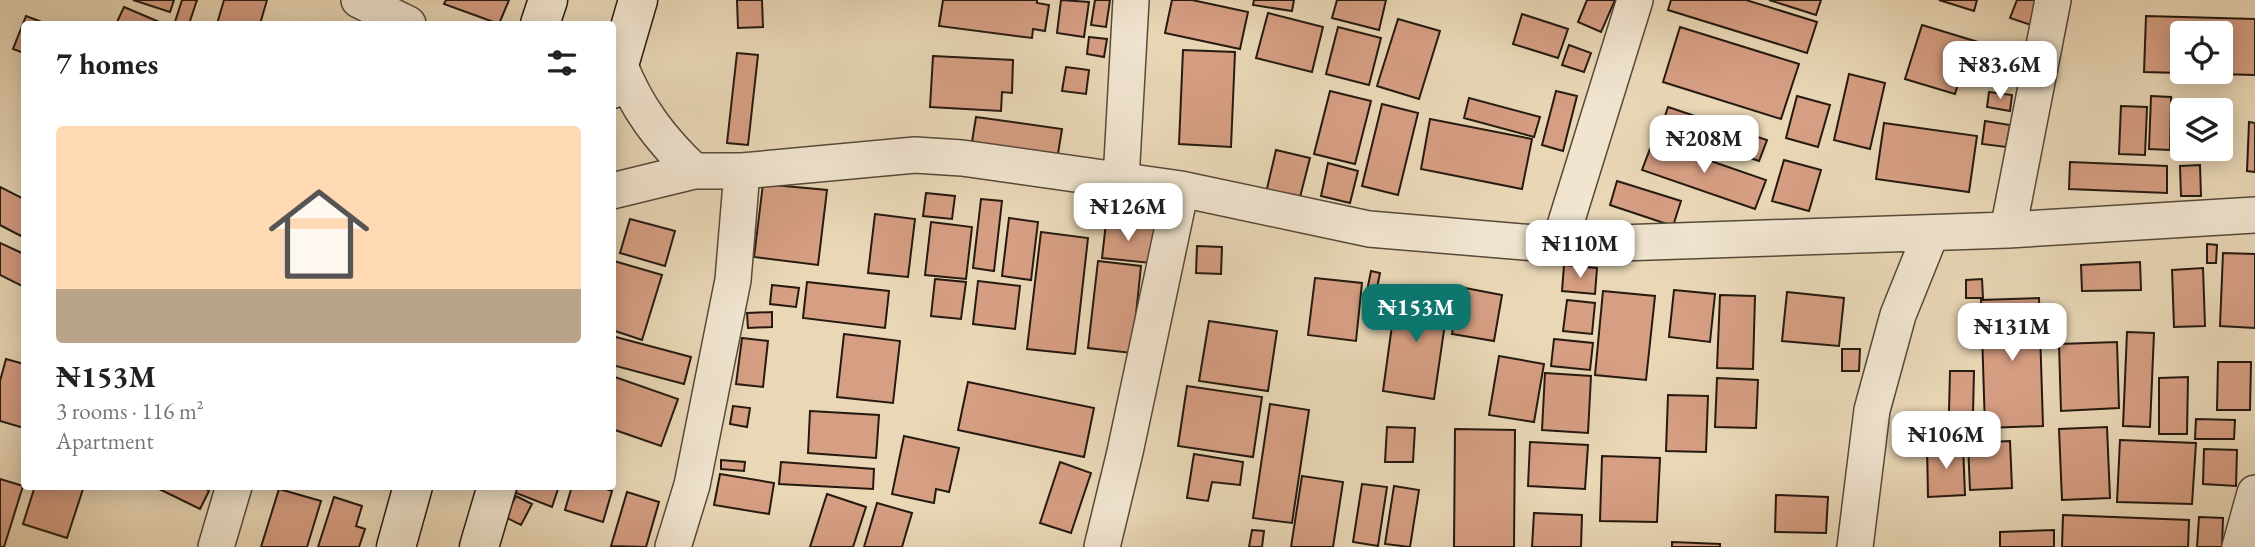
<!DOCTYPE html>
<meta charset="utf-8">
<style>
:root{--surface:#fff;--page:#f6f6f6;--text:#202124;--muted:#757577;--accent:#0f766e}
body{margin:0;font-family:"EB Garamond",serif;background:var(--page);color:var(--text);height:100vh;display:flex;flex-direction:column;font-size:26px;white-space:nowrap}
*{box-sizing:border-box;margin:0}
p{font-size:23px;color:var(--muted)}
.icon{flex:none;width:38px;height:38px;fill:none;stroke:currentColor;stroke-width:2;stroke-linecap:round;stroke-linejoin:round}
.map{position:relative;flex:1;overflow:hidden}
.drawer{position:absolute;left:21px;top:21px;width:595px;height:469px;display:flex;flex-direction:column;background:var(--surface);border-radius:7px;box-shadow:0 4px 18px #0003}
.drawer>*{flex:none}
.tools{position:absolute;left:2170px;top:21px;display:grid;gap:14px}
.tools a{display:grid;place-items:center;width:63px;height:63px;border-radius:7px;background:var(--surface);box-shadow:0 4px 18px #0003;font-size:35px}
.price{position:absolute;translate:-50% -60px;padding:0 16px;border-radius:14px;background:#fff;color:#222;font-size:23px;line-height:46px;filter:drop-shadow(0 2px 4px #0008)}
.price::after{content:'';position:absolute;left:50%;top:42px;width:21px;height:16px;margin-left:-10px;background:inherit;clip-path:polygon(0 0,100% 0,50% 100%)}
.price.on{background:var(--accent);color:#fff}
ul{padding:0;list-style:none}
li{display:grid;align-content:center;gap:14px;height:371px;padding:0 35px}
li span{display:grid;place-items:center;height:217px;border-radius:7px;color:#555}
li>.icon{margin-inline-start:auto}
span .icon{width:126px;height:126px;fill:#fffc;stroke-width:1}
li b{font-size:30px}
h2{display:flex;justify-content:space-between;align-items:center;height:84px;padding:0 35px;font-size:30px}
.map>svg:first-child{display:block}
.building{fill:#d69e83;stroke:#251a10;stroke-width:2;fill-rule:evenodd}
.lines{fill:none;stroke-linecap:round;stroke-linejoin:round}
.street-casing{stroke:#56493a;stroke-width:38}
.secondary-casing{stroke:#251a10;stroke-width:41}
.street{stroke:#f1e5d0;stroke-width:35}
.secondary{stroke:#f1e5d0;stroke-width:38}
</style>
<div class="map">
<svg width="2255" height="547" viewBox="0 0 2255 547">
<rect width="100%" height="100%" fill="#e9d7b6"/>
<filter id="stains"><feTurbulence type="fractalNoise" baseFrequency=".00286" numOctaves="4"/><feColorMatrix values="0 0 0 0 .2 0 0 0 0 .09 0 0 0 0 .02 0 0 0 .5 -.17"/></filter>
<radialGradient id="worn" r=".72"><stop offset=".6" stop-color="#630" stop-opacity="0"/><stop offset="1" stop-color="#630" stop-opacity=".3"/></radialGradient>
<path class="building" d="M133 0H174L170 12Z
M182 0H197L189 24 175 22Z
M224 0H267L260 24H217Z
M446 0H509L499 24 444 4Z
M737 0H762L763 27 738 28Z
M943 0H1037V3L1049 5 1045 31 1033 29 1032 38 939 26Z
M1061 0 1089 2 1084 37 1057 33Z
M1095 0H1110L1106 27 1091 25Z
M1172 0H1192L1248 12 1240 49 1165 33Z
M1254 0H1294L1292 11 1253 5Z
M1337 0H1386L1379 30 1332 18Z
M1587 0H1615L1601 32 1578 22Z
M1671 0H1746L1817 22 1807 53 1668 10Z
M1769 0H1821L1816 15Z
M1939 0H1977L1974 11Z
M2017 0H2040L2031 25 2010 18Z
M124 7 164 24H116Z
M1268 13 1323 27 1312 72 1256 58Z
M1522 14 1568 29 1558 58 1513 44Z
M26 16 47 24H24V53L13 49Z
M2146 16 2255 19V75L2144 72ZM2182 33H2221V72H2182Z
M1398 19 1440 31 1419 99 1377 86Z
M1922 25 1978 42 1967 77 1961 74 1955 94 1905 79Z
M1338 27 1381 38 1369 85 1326 74Z
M1680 27 1799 64 1781 119 1663 82Z
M1089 37 1107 39 1104 57 1087 54Z
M1998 43 2026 53 2021 69 1993 60Z
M1569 45 1591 53 1584 72 1562 65Z
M1183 50 1235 52 1231 147 1179 144Z
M737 53 758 55 748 145 727 143Z
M933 56 1013 60 1012 93 1002 92 1001 111 930 107Z
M1066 67 1089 70 1086 94 1062 91Z
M1849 74 1885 83 1870 149 1834 140Z
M1330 91 1371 101 1355 164 1314 154Z
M1556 91 1577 96 1563 151 1542 145Z
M1989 92 2012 95 2010 111 1987 107Z
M1797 96 1830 105 1818 147 1786 138Z
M2151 96 2171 97 2170 150 2149 149Z
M1469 98 1540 117 1534 137 1464 118Z
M1382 104 1418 113 1398 195 1362 186Z
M2121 106 2147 107 2145 155 2119 154Z
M1668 107 1767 140 1759 161 1661 128Z
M976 117 1062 129 1057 160 971 148Z
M1430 119 1532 139 1522 189 1421 169Z
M1985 121 2010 125 2006 147 1982 144Z
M2249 122 2255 123V172L2247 171Z
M1884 123 1977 136 1969 192 1876 179Z
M1653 141 1766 180 1755 209 1642 170Z
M1276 150 1310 158 1299 201 1266 193Z
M1784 160 1821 170 1809 211 1772 201Z
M2070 162 2167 166V193L2069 189Z
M1328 163 1358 171 1350 203 1321 196Z
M2200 165 2201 196H2181L2180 166Z
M1617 181 1681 201 1673 226 1610 205Z
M763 184 827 190 818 265 754 257Z
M0 187 24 199V228L21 236 0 225Z
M926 193 955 196 952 219 923 216Z
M981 199 1002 201 994 271 973 268Z
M875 214 915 219 908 277 868 273Z
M1009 218 1038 222 1031 280 1002 276Z
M630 219 675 231 665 266 620 253Z
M931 222 972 227 966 279 925 275Z
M1106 223 1155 228 1151 263 1102 258Z
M1041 232 1088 238 1075 354 1027 349Z
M0 243 24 254V287L0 275Z
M2207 244 2217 245 2216 263H2207Z
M1197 246 1222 247 1221 274 1196 273Z
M2223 253 2255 254V328L2220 326Z
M614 261 662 275 642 340 612 330Z
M1098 261 1141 266 1132 353 1088 348Z
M2140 262 2141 290 2082 291 2081 265Z
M1564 265 1597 268 1595 294 1562 291Z
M2203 268 2205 326 2174 327 2172 270Z
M1371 271 1380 273 1375 298 1366 296Z
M1315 278 1362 283 1356 341 1308 335Z
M935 279 966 282 961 319 931 316Z
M1982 279 1983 298H1966V280Z
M978 281 1020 286 1015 329 973 324Z
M807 282 889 291 885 328 803 318Z
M772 285 799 288 796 307 770 304Z
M1460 287 1502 295 1494 341 1452 334Z
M1397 289 1449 296 1434 399 1383 391Z
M1674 290 1715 294 1710 342 1669 337Z
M1603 291 1655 296 1646 380 1595 375Z
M1787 292 1844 298 1839 346 1782 341Z
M1720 295 1755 296 1753 369 1717 368Z
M2039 298 2043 426 1985 428 1981 300Z
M1567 300 1595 303 1592 334 1563 331Z
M772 312V327L748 328 747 313Z
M1209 321 1277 331 1268 391 1199 381Z
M2127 332 2154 333 2150 427 2123 426Z
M844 334 900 341 893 403 837 397Z
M612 336 691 357 684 384 612 365Z
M742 338 768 341 763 387 736 384Z
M1554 339 1593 343 1590 370 1551 366Z
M2117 342 2119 408 2061 411 2059 344Z
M1842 349H1860L1859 371H1842Z
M1499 356 1544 364 1534 422 1489 415Z
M6 359 24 364V428L0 421V381Z
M2218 362H2251L2250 410H2217Z
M1950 371H1974L1973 413 1949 412Z
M1545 373 1591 376 1588 433 1542 430Z
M612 376 678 399 661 446 612 429Z
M2188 377 2187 434H2159V378Z
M1717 378 1758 380 1756 428 1715 427Z
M968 382 1094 408 1084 457 958 430Z
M1187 386 1262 397 1253 457 1178 446Z
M1668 395 1708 396 1706 452 1666 451Z
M1270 404 1309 410 1292 523 1253 518Z
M733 406 750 408 747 427 730 424Z
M810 411 879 415 876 458 808 453Z
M1911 413 1934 414V443L1910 442Z
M2196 419 2235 420 2234 439H2195Z
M1387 427 1415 428 1413 462H1385Z
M2107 427 2110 498 2062 500 2059 429Z
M1455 429 1515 430 1514 547H1454Z
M904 436 959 448 949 492 936 489 934 503 892 494Z
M2120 440 2196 443 2192 504 2117 502Z
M2010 441 2012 488 1970 490 1968 443Z
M1530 442 1588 445 1585 489 1528 486Z
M1963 445 1965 495 1928 497 1927 446Z
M2204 449 2237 450 2236 486 2203 484Z
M1194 454 1243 462 1240 485 1212 482 1208 501 1187 498Z
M1602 456 1660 458 1657 522 1600 521Z
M721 460 745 462 744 471 721 469Z
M781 462 874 469 873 489 779 484Z
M1060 462 1091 473 1071 533 1040 523Z
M720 474 774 483 769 514 714 505Z
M1302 476 1343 482 1333 547H1291Z
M0 479 23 486 4 547H0Z
M1362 484 1387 487 1378 546 1353 542Z
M35 486H84L67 538 23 524Z
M160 486H200L209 491 200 509 159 489Z
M518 486H559L552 507 516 493Z
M572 486H597L612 491 603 522 565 510Z
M1394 486 1419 490 1410 547 1385 544Z
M279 489 321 501 307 547H261Z
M627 492 659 502 646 547 611 546Z
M827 494 866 507 853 547H810Z
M1776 495 1828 497 1826 533 1775 532Z
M516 496 532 504 521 525 505 517Z
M334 497 362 506 356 526 365 529 359 547H318Z
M877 503 912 513 902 547H864Z
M1534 513 1582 515 1581 547H1532Z
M2063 515 2189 520 2188 547H2062Z
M2199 517 2223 518 2222 547H2197Z
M1252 530 1264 531 1262 547H1249Z
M2054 530V547H2000V532Z
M1672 542 1720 544V547H1672Z"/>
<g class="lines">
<g class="street-casing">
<path id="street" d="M359 0 408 24
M612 59 619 63C636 107 660 139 694 171
M1121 180 1131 0
M612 191 694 171H742L915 155 962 158 1181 189 1369 229 1559 245 2008 230 2255 215
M2008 230 2053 0
M1559 245 1635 0
M216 547 234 486
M673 547 692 485 733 280 742 171
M1102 547 1125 452 1181 189
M1855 547 1872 410 1898 315 1931 233
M2240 547 2255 493"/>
</g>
<g class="secondary-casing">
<path id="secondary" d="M540 24 548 0
M612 89 638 0
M396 547 413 486
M479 547 497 486"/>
</g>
<use href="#street" class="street"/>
<use href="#secondary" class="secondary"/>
</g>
<rect width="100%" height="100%" filter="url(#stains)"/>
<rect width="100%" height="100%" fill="url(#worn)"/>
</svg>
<div class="tools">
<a><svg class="icon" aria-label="locate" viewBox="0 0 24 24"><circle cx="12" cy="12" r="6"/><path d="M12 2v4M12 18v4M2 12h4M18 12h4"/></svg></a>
<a><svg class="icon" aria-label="layers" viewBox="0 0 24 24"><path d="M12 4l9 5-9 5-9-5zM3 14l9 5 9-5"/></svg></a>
</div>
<b class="price" style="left:2000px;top:101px">₦83.6M</b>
<b class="price" style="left:1704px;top:175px">₦208M</b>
<b class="price" style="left:1128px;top:243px">₦126M</b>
<b class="price" style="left:1580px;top:280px">₦110M</b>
<b class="price on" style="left:1416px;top:344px">₦153M</b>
<b class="price" style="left:2012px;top:363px">₦131M</b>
<b class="price" style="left:1946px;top:471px">₦106M</b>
<section class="drawer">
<h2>7 homes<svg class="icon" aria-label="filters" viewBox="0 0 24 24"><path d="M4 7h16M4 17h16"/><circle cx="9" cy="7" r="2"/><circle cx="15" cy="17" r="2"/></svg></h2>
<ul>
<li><span style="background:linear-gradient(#ffd9b3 75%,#b9a48a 0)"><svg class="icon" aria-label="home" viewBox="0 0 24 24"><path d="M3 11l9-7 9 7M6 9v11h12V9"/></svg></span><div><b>₦153M</b><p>3 rooms · 116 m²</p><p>Apartment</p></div></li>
</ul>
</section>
</div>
